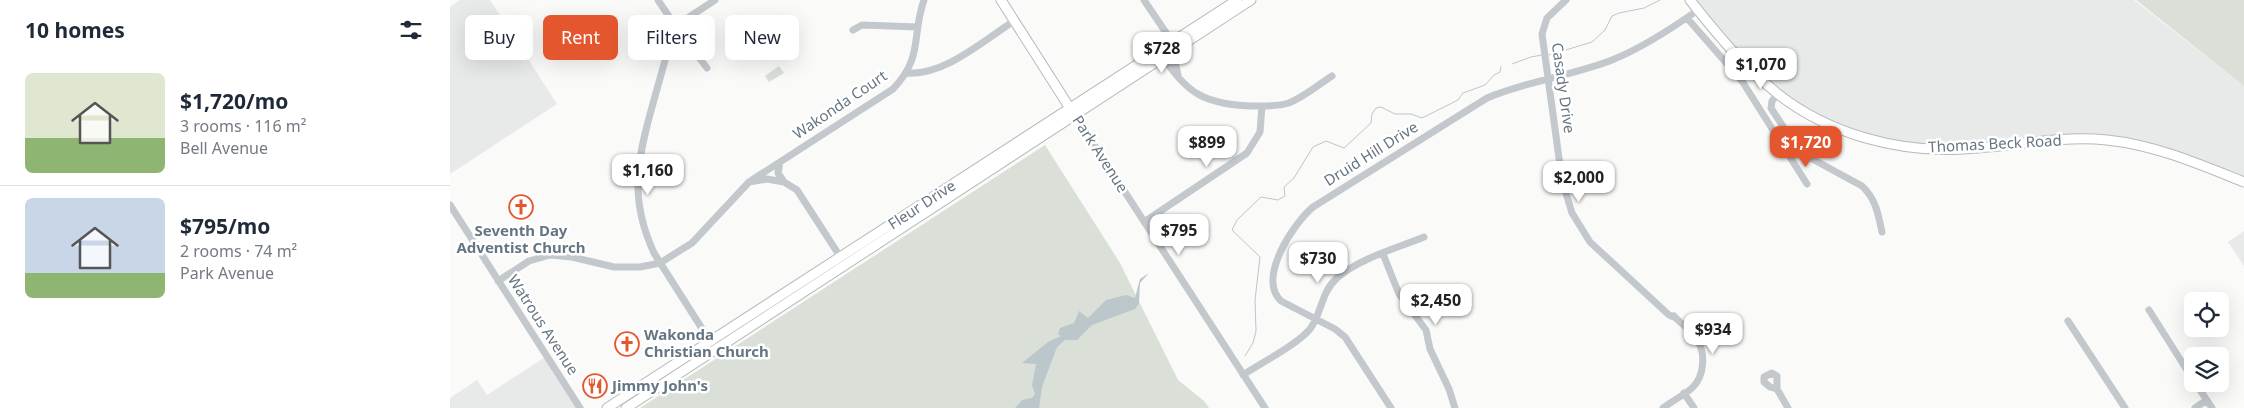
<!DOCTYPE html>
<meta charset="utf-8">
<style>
:root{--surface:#fff;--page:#f2f2f3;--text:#1f2937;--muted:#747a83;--line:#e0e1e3;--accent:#e4572e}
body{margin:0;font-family:"Noto Sans",sans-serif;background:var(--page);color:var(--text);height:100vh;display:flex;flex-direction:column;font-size:19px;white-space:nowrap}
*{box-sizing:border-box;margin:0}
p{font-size:16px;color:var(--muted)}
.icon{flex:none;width:28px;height:28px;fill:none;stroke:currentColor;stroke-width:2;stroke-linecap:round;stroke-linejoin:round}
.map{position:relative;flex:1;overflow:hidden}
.details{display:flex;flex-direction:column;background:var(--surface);width:450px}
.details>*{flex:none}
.top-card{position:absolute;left:15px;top:15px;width:475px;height:45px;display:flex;gap:10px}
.buttons{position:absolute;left:1734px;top:292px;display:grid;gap:10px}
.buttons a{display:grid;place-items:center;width:45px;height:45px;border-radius:8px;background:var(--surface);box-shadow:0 5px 20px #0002;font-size:25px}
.price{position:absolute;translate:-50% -42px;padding:0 11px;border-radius:10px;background:#fff;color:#222;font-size:16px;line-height:32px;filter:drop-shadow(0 1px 2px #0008)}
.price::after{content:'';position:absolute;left:50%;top:30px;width:15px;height:11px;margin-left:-8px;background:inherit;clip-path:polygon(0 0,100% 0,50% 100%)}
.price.on{background:var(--accent);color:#fff}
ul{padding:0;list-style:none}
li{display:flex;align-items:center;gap:15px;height:125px;padding:0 25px}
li+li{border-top:1px solid var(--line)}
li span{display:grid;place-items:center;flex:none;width:140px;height:100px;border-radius:8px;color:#555}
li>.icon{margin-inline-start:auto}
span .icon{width:60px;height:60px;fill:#fffc;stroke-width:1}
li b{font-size:21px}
h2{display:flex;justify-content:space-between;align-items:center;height:60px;padding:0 25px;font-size:21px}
.tag{padding:0 18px;border-radius:8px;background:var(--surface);box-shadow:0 5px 20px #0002;font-size:18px;line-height:45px}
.tag.on{background:var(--accent);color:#fff}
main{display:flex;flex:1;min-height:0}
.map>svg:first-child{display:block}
.built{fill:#e8e9e9}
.green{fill:#dadfd7}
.water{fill:#bbc7cb}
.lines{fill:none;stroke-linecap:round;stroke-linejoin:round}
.stream{stroke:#bbc7cb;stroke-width:1}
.major-casing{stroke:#b5babe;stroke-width:11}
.minor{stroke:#c3c8cc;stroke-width:7}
.major{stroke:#fff;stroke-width:9}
.labels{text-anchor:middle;stroke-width:5;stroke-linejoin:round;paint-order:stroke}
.street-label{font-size:15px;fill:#657683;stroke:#fff}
.poi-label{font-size:15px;font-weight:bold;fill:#657683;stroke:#fff;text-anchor:start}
</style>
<main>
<section class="details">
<h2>10 homes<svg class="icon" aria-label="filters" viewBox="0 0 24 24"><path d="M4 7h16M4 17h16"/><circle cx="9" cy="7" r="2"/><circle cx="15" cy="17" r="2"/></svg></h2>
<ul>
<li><span style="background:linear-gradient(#dfe7d0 65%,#8fb573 0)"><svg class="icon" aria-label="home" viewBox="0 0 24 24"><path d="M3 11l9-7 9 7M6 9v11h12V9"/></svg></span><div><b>$1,720/mo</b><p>3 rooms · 116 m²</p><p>Bell Avenue</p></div></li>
<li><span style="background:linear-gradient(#c9d6e8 75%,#8fb573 0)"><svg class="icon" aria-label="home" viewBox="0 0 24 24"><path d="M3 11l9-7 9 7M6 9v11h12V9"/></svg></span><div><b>$795/mo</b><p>2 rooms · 74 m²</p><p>Park Avenue</p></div></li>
</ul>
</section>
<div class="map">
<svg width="1794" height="408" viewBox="0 0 1794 408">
<rect width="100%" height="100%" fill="#fafaf8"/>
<path class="built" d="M10 0H40L107 104 0 174V7Z
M1240 0H1684L1794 86V182L1741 160 1656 140 1484 150 1403 134 1328 94Z
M1794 231V266L1778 242Z
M97 356 130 408H0V398L27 380 37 395Z"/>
<path class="green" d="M1686 0H1794V86Z
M329 66 334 73 319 82 315 76Z
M595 145 670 263 728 380 754 401 759 408H190Z"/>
<path class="water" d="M699 273 690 283 689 303 685 309 642 325 627 340H615L607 347 592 387 589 408H565L572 400 582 398 585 394 582 385 586 364 572 363 598 342 611 336 608 334 610 328 624 323 629 311 638 318 656 300 676 295 685 298 690 279Z"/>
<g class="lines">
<path class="stream" d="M1099 55 1142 42 1155 30 1162 16 1169 13 1194 8 1210 0
M1062 64 1081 57 1092 55
M795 356 803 343 806 331 805 300 810 257 782 230 787 220 811 197 828 200 835 196 834 187 844 178 863 147 876 141 894 148 921 123 922 114 926 108 931 107 945 114H961L972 118 1008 100 1013 93 1035 85 1044 75 1050 72 1051 67"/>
<g class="major-casing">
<path id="major" d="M551 0 623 113
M1240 0C1266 33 1294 67 1328 94 1379 134 1449 153 1513 149 1560 147 1609 135 1657 140 1705 145 1749 164 1794 182
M157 408 787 0
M176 408 801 0"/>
</g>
<path class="minor" d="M208 0 226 27 257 68
M265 0 230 23 223 32C216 57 209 82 202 107 187 161 179 199 204 253L265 349
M694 0 725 46
M1116 0 1097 18 1092 34 1112 180 1122 213 1140 242 1219 315 1226 318
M1237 18 1292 81 1357 184
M403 30 412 25 468 27
M716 51 726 66 728 75
M712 55C736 94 756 104 800 106 813 106 826 107 839 103 854 97 868 85 882 76
M456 73C494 76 533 41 564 21
M1328 94 1322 101 1321 108 1347 148 1355 155 1412 186C1426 199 1428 214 1432 232
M625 115 815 408
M330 162 328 173 334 182
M302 180 443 89C474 56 461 37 474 0
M0 205 130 408
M694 222 797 153 810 132 812 106
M933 254 949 294 976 330 980 349 999 389 1005 408
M48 281 79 261 100 255 122 257 164 267H190L210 263 242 243 299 182 317 179 334 182 347 190 391 258 388 269
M1699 310 1742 378
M1618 321 1675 408
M1322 373 1327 376V389L1320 387 1314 382V377Z
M793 375C811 363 848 344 860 329 872 313 871 292 887 278 908 259 947 248 974 237
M1746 384 1762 408
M1327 389 1338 408
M1234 393 1244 408
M941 408 895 337 885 329 831 301C807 278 843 224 863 207L1037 98C1077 81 1121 76 1162 60 1192 48 1221 29 1248 10
M1213 408C1222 401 1233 396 1242 388 1255 376 1256 352 1246 338 1240 329 1231 324 1224 316
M1745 408 1757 400"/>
<use href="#major" class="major"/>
</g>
<defs>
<g id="church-ring" transform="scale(1.25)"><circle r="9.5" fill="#fff" stroke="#e4572e" stroke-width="1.5"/><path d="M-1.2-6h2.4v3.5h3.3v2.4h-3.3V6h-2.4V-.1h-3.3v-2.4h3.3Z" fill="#e4572e"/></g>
<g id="restaurant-ring" transform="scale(1.25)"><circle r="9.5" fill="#fff" stroke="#e4572e" stroke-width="1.5"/><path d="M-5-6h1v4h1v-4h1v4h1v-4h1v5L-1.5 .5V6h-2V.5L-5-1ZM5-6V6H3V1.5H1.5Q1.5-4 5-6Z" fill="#e4572e"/></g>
</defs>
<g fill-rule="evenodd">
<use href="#church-ring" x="71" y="207"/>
<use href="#church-ring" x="177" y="344"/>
<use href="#restaurant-ring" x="145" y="386"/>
</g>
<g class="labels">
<g class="street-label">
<text transform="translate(1113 88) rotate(82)" y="5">Casady Drive</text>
<text transform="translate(390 105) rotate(-34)" y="5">Wakonda Court</text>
<text transform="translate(1545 144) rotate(-3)" y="5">Thomas Beck Road</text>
<text transform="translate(650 154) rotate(57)" y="5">Park Avenue</text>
<text transform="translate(921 154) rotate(-32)" y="5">Druid Hill Drive</text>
<text transform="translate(472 205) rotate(-33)" y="5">Fleur Drive</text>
<text transform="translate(93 325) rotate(57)" y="5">Watrous Avenue</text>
</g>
<g class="poi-label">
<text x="71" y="236" text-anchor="middle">Seventh Day<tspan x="71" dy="17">Adventist Church</tspan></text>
<text x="194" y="340">Wakonda<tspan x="194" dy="17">Christian Church</tspan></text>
<text x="162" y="391">Jimmy John's</text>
</g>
</g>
</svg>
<div class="buttons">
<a><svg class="icon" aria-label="locate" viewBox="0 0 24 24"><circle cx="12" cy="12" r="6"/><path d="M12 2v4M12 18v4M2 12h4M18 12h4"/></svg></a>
<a><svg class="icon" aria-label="layers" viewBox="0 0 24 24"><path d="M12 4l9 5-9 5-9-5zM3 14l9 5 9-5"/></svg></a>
</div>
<b class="price" style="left:712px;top:74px">$728</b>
<b class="price" style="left:1311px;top:90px">$1,070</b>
<b class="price" style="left:757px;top:168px">$899</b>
<b class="price on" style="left:1356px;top:168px">$1,720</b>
<b class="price" style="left:198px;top:196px">$1,160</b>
<b class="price" style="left:1129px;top:203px">$2,000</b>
<b class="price" style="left:729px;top:256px">$795</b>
<b class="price" style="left:868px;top:284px">$730</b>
<b class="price" style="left:986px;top:326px">$2,450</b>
<b class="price" style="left:1263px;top:355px">$934</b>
<div class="top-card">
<a class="tag">Buy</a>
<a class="tag on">Rent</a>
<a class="tag">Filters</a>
<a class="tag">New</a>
</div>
</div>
</main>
